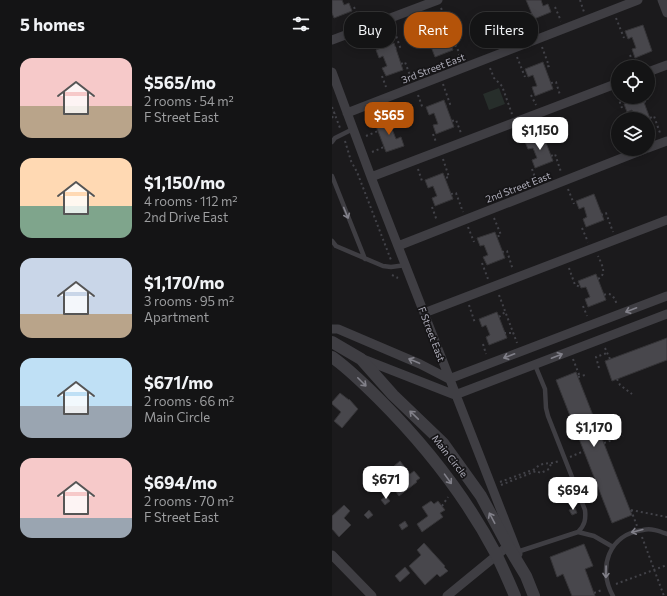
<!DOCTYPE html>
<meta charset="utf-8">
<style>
:root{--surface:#141415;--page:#1d1d1e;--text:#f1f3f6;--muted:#9d9ea0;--line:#333334;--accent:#b45309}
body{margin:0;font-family:Commissioner,sans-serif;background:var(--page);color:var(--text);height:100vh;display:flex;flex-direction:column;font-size:15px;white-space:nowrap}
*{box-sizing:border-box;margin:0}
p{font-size:13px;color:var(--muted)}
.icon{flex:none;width:22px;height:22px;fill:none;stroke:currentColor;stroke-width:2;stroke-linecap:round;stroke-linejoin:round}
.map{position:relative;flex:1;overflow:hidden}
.panel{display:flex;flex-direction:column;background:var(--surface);width:332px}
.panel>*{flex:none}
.guide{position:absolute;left:12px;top:12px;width:263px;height:36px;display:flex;gap:8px}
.buttons{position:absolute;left:279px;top:60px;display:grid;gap:8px}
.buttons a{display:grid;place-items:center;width:44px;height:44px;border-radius:50%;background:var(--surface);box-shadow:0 2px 10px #0003,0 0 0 1px var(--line);font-size:20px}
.price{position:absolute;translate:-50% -34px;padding:0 9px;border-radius:8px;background:#fff;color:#222;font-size:13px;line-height:26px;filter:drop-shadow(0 1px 2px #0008)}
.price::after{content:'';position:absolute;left:50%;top:24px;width:12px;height:9px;margin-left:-6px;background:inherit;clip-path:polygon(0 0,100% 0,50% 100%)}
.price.current{background:var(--accent);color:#fff}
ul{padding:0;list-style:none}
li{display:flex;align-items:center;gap:12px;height:100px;padding:0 20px}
li span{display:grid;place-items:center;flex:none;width:112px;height:80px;border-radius:12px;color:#555}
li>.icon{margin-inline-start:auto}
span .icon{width:48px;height:48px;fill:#fffc;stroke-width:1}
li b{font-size:17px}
h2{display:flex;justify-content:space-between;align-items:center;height:48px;padding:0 20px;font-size:17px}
.tag{padding:0 14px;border-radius:16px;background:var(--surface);box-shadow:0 2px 10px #0003,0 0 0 1px var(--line);font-size:14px;line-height:36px}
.tag.current{background:var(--accent);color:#fff}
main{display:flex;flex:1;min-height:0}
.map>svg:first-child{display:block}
.green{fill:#272e2b}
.building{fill:#48474c;stroke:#363538}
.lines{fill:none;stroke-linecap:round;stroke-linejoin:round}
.path{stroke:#424248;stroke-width:2;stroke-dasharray:2 3;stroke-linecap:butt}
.service{stroke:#3f3e43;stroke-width:4.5}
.minor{stroke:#3f3e43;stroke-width:9}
.tertiary{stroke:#3f3e43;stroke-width:12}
.oneway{stroke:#82818a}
.labels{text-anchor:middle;stroke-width:3.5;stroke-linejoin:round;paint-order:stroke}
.street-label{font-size:10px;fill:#afaeba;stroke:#161517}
</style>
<main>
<section class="panel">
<h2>5 homes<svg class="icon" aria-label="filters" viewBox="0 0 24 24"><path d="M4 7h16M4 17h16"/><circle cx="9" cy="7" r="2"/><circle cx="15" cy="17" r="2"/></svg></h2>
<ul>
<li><span style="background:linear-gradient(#f6c9c9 60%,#b9a48a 0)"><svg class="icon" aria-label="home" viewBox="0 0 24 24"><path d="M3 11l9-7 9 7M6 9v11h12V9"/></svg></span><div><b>$565/mo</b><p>2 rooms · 54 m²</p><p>F Street East</p></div></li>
<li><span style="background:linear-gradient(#ffd9b3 60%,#7fa58c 0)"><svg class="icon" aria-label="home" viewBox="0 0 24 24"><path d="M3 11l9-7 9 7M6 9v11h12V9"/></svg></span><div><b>$1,150/mo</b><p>4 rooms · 112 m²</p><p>2nd Drive East</p></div></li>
<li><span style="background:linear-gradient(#c9d6e8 70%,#b9a48a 0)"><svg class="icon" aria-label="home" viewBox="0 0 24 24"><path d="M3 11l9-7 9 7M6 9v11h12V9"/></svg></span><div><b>$1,170/mo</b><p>3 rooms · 95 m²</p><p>Apartment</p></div></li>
<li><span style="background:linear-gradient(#bfe0f5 60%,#9aa5b1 0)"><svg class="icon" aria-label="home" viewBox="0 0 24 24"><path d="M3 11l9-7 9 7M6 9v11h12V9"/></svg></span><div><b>$671/mo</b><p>2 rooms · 66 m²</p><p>Main Circle</p></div></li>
<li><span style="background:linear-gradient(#f6c9c9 75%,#9aa5b1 0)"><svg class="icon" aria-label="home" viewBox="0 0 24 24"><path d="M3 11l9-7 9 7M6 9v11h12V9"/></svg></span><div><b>$694/mo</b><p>2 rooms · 70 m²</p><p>F Street East</p></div></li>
</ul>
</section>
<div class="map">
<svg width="335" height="596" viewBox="0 0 335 596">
<rect width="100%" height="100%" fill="#1b1a1c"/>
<path class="green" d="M167 88 173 104 157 110 151 94Z"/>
<path class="building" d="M0 0H10L12 5 17 3 20 11 2 18 0 13Z
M194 0H209L211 6 216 4 219 12 202 19Z
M111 24 114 32 109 33 113 44 118 42 121 50 103 57 93 31Z
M311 25 320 51 303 58 300 49 304 48 300 37 296 39 293 31Z
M62 43 71 70 54 76 50 68 55 66 51 56 47 58 44 50Z
M211 62 221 89 203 96 200 87 205 86 201 75 196 77 193 69Z
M310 97 320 124 316 125V119H303L300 110 295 112 292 104Z
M112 100 122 127 104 134 101 125 106 124 102 113 97 115 94 107Z
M62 119 65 127 60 129 64 139 69 137 72 146 54 152 44 126Z
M211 135 221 161 203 168 200 160 205 158 201 148 196 149 193 142Z
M111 173 121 199 103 206 100 198 105 196 101 186 96 188 93 180Z
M262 194 272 220 254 227 251 219 255 217 252 207 247 209 244 201Z
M163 232 173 258 155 265 151 257 156 255 152 245 148 246 145 238Z
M264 274 274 300 256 307 253 299 258 297 254 287 249 288 246 281Z
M165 312 175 338 157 345 154 337 158 335 154 325 150 327 147 319Z
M335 338V360L280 381 273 361Z
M244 372 300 515 280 523 224 380Z
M8 393 17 400V399L26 409 10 428 2 421 9 412 0 404V402Z
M68 461 78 474 82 471 88 478 84 481 85 482 67 496 61 488 65 485 60 479 55 483 49 477Z
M54 496 58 501 53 505 49 500Z
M99 501 102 504 106 501 113 510 108 513 111 517 90 532 85 524 96 516 90 507Z
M12 505 18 511 12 518 19 525 7 537 0 529V516Z
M243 508 245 513 240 515 237 510Z
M37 510 41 515 36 519 32 515Z
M73 521 76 526 70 530 67 525Z
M92 543 113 566 112 567 116 571 108 577 105 574 93 585 77 566 89 555 85 550Z
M252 544 261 566 253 569 263 596H240L231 574 225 577 218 557Z
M73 567 78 573 68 582 63 576Z"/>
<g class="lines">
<path class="path" d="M248 0 252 12
M22 7 27 19
M223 7 229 21
M109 8 116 24 115 29
M200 14 196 15 203 31
M284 18 292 38
M61 27 68 47 63 48
M119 42 125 47 129 60
M210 47 217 66 213 67
M298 55 303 67
M185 57 193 77
M69 64 73 62 79 78
M158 68 162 78 170 86 180 114
M50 76 54 87
M219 83 224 82 228 95
M111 84 118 104 114 105
M86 95 91 109
M199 95 204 105
M286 97 290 108
M312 102 316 100 315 97
M60 105 65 121
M0 107 8 128
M0 118 3 113
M318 118 322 116 328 133
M120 121 124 120 129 133
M210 122 216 139 213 140
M185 131 189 143
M101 134 104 142
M34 136 46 131
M13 141 19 161 25 172 59 260
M40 152 52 147
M219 156 223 154 229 172
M111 159 117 177 113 178
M86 169 90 181
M200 169 205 183
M236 189 242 204
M119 194 124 193 131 212
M100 207 105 221
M269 215 274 213 281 232
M162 218 169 235 164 237
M136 227 142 242
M250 228 256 242
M170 252 175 251 181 270
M150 263 156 279
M237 268 243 285 249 287
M60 275 66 278
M266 279C276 274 269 263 266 256
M167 295 185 343
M272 295C280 291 283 299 285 305
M137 305 143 323
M251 306 255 316
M167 317 173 312
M172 333H181
M151 344 154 354
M273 348 278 359
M241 359 248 377
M267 368 264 357 275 353
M246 377 253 375
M285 379 288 385 300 394
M272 443 291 436
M238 457 252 451
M168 482 203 469C210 461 217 465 227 461
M169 485 204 471 209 473 217 469 219 464
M110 506 116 497
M299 510 305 526
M299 510 335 517
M310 537 332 596
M284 584 335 565
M262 593 270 590"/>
<path class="service" d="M0 142 3 138 21 129
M0 176 33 259
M0 241 4 246 51 266 59 267 74 265
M203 365 213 389 214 408 216 416 253 510C254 519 253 525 246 532
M185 552 246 532 262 536 281 547
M281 596C265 568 277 534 311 530 319 528 327 531 335 534"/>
<path class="minor" d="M330 0 335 13
M0 40 106 0
M0 72 39 177 186 554
M316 72 335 65
M15 113 306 0
M316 148 335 141
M39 177 286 83
M66 246 313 149
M92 313 335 220
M0 329H6L88 364 117 379 335 296
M31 359 123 395 335 314
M0 555 40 596
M115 596 176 546"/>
<path class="tertiary" d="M0 342 29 359 61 395 111 443 149 496 176 546 194 576 202 596
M0 357C17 369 32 384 47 399 93 445 134 497 164 554 171 568 177 582 183 596"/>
</g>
<defs><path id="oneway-shaft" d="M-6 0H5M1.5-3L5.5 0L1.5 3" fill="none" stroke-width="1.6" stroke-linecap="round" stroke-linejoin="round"/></defs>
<g class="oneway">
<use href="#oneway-shaft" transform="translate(14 213) rotate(68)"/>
<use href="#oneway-shaft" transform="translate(299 310) rotate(159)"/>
<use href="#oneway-shaft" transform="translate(177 356) rotate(159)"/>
<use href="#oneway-shaft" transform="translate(225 356) rotate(-21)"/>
<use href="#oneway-shaft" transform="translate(82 361) rotate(-157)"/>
<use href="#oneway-shaft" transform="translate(30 382) rotate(45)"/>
<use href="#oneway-shaft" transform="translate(82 415) rotate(-136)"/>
<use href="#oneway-shaft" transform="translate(116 479) rotate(54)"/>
<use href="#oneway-shaft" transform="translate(160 518) rotate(-118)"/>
<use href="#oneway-shaft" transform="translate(305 531) rotate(166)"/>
<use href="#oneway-shaft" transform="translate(274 572) rotate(91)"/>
</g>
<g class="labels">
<g class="street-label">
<text transform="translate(101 68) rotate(-21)" y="4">3rd Street East</text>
<text transform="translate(186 187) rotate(-21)" y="4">2nd Street East</text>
<text transform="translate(100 334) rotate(69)" y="4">F Street East</text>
<text transform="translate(118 456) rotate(52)" y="4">Main Circle</text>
</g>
</g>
</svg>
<div class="buttons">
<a><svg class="icon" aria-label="locate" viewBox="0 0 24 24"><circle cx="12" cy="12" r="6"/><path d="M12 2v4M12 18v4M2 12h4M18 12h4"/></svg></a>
<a><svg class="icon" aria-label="layers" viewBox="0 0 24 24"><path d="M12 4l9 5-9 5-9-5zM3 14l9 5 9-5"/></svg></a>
</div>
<b class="price current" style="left:57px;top:136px">$565</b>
<b class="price" style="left:208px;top:151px">$1,150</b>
<b class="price" style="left:262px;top:448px">$1,170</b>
<b class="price" style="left:54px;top:500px">$671</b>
<b class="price" style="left:241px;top:511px">$694</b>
<div class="guide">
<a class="tag">Buy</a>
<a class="tag current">Rent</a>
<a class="tag">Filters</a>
</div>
</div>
</main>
